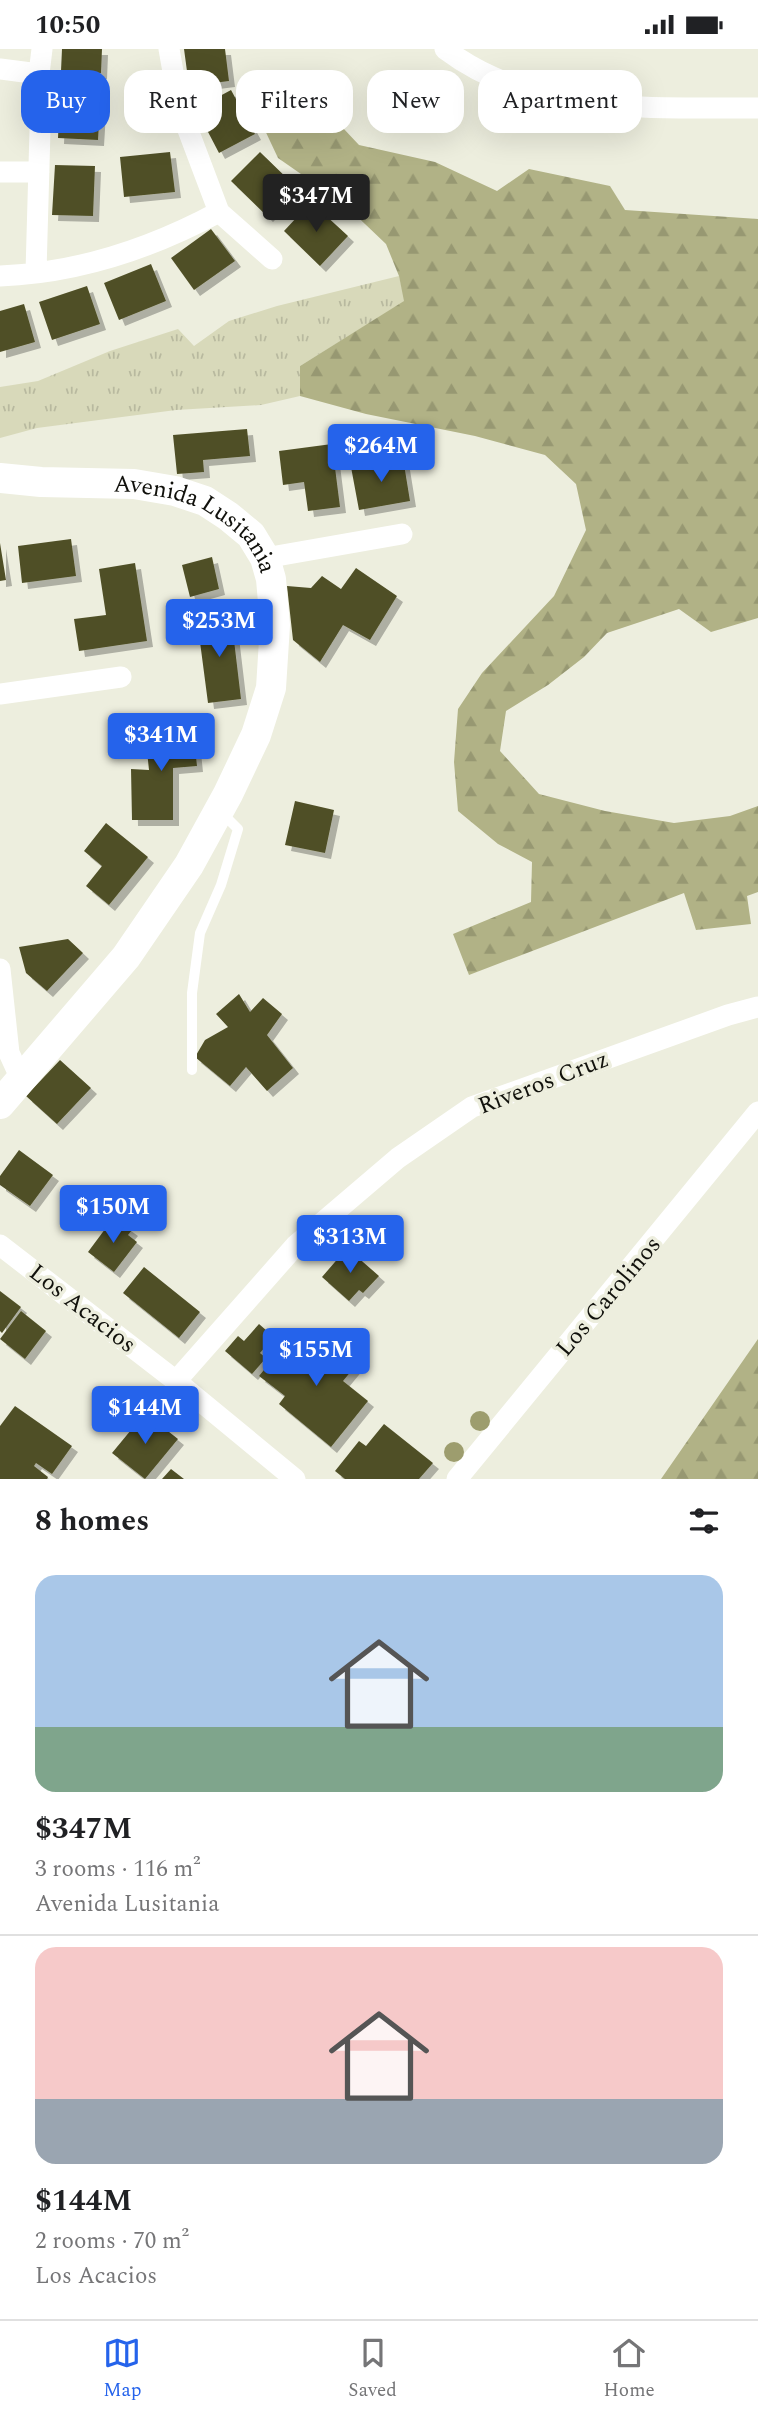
<!DOCTYPE html>
<meta charset="utf-8">
<style>
:root{--surface:#fff;--page:#f2f2f2;--text:#202124;--muted:#757577;--line:#e0e0e0;--accent:#2563eb}
body{margin:0;font-family:Spectral,serif;background:var(--page);color:var(--text);height:100vh;display:flex;flex-direction:column;font-size:26px;white-space:nowrap}
*{box-sizing:border-box;margin:0}
p{font-size:23px;color:var(--muted)}
.icon{flex:none;width:38px;height:38px;fill:none;stroke:currentColor;stroke-width:2;stroke-linecap:round;stroke-linejoin:round}
.map{position:relative;height:1430px;overflow:hidden}
.details{display:flex;flex-direction:column;background:var(--surface);flex:1}
.details>*{flex:none}
.guide{position:absolute;left:21px;top:21px;width:718px;height:63px;display:flex;gap:14px}
.price{position:absolute;translate:-50% -60px;padding:0 16px;border-radius:7px;background:var(--accent);color:#fff;font-size:23px;line-height:46px;filter:drop-shadow(0 2px 4px #0008)}
.price::after{content:'';position:absolute;left:50%;top:42px;width:21px;height:16px;margin-left:-10px;background:inherit;clip-path:polygon(0 0,100% 0,50% 100%)}
.price.current{background:#222;color:#fff}
ul{padding:0;list-style:none}
li{display:grid;align-content:center;gap:14px;height:371px;padding:0 35px}
li+li{border-top:2px solid var(--line)}
li span{display:grid;place-items:center;height:217px;border-radius:21px;color:#555}
li>.icon{margin-inline-start:auto}
span .icon{width:126px;height:126px;fill:#fffc;stroke-width:1}
li b{font-size:30px}
h2{display:flex;justify-content:space-between;align-items:center;height:84px;padding:0 35px;font-size:30px}
.chip{padding:0 24px;border-radius:21px;background:var(--surface);box-shadow:0 7px 28px #0002;font-size:24px;line-height:63px}
.chip.current{background:var(--accent);color:#fff}
.status{display:flex;justify-content:space-between;align-items:center;height:49px;padding:0 35px;background:var(--surface);direction:ltr}
.status svg{height:19px;fill:currentColor}
.tabs{display:flex;justify-content:space-around;align-items:center;height:98px;border-top:2px solid var(--line);background:var(--surface);font-size:19px;color:var(--muted)}
.tabs a{display:grid;justify-items:center;gap:4px}
.tabs .current{color:var(--accent)}
.map>svg:first-child{display:block}
.grass{fill:url(#grass-tufts)}
.forest{fill:url(#forest-firs)}
.building{fill:#505027;filter:url(#shadow)}
.lines{fill:none;stroke-linecap:round;stroke-linejoin:round}
.lane{stroke:#fff;stroke-width:10}
.street{stroke:#fff;stroke-width:21}
.secondary{stroke:#fff;stroke-width:30}
.tree{fill:#9d9d6e}
.labels{text-anchor:middle;stroke-width:7;stroke-linejoin:round;paint-order:stroke}
.street-label{font-size:24px;fill:#11110c;stroke:#edeede}
</style>
<div class="status"><b>10:50</b><svg viewBox="0 0 49 12"><path d="M0 12V9h3v3zM5 12V6h3v6zM10 12V3h3v9zM15 12V0h3v12zM26 1h20v11H26zM47 4h2v5h-2z"/></svg></div>
<div class="map">
<svg width="758" height="1430" viewBox="0 0 758 1430">
<defs>
<pattern id="grass-tufts" width="24" height="20" patternUnits="userSpaceOnUse" patternTransform="scale(1.75)"><rect width="24" height="20" fill="#d8d9ba"/><path d="M3 7l-1-3M5 7V3M7 7l1-3M15 17l-1-3M17 17v-4M19 17l1-3" fill="none" stroke="#b8b99f"/></pattern>
<pattern id="forest-firs" width="22" height="20" patternUnits="userSpaceOnUse" patternTransform="scale(1.75)"><rect width="22" height="20" fill="#b1b286"/><path d="M5 1l3.5 6h-7zM16 11l3.5 6h-7z" fill="#979872"/></pattern>
<filter id="shadow"><feDropShadow dx="6" dy="6" stdDeviation="0" flood-color="#0004"/></filter>
</defs>
<rect width="100%" height="100%" fill="#edeede"/>
<path class="grass" d="M399 227 405 252 300 317V347L261 356 176 361 37 379 0 389V338L38 332 110 302 178 280 194 297 229 272 277 257Z"/>
<path class="forest" d="M305 27 327 62 359 96 435 113 497 142 529 120 610 137 625 161 758 170V569L711 583 679 560 607 584 584 608 548 636 506 662 500 702 539 745 605 762 674 774 730 767 758 757V843L747 847 751 875 696 881 684 844 469 926 453 885 531 853 532 813 498 795 458 762 454 713 458 660 482 624 554 547 586 481 576 435 545 406 475 387 366 365 300 347V317L404 252 399 227 386 195 344 155 278 109 247 43Z
M758 1290V1430H661Z"/>
<path class="building" d="M62 0H102L101 24 61 22Z
M184 0H225L229 32 189 37Z
M60 39 101 41 98 91 58 89Z
M231 41 255 85 219 104 196 60Z
M170 103 175 143 124 148 120 108Z
M260 103 296 138 267 167 231 132Z
M55 116 95 117 93 167 52 166Z
M311 153 348 187 320 217 284 182Z
M211 180 235 212 194 241 171 209Z
M151 215 166 252 119 271 104 234Z
M87 237 100 275 52 291 39 253Z
M24 255 35 293 0 303V262Z
M247 380 250 407 203 411 204 423 177 425 173 386Z
M332 395 340 458 308 462 304 433 283 436 279 402Z
M403 409 410 452 359 461 351 418Z
M71 490 76 527 22 534 18 497Z
M0 494 6 531 0 532Z
M212 508 219 540 190 548 182 516Z
M135 514 147 592 79 602 74 570 106 566 99 520Z
M356 519 397 547 370 591 343 576 320 613 293 591 287 537 311 539 322 527 341 540Z
M231 566 241 650 208 654 197 570Z
M193 678 197 717 173 719V771H132L131 720 149 721 145 683Z
M295 752 334 761 325 804 285 796Z
M106 774 148 808 109 856 86 837 102 817 84 802Z
M68 890 83 904 47 942 26 924 19 898Z
M239 945 250 963 263 949 282 965 267 986 293 1019 267 1042 246 1018 230 1037 195 1008 205 991 228 978 216 965Z
M60 1011 91 1039 57 1075 26 1047Z
M19 1101 53 1126 30 1157 0 1136V1127Z
M114 1168 132 1181 128 1186 137 1193 114 1223 88 1203Z
M347 1199 379 1227 363 1244 359 1241 349 1252 322 1228Z
M144 1218 200 1263 179 1289 123 1244Z
M0 1242 21 1258 2 1284 0 1282Z
M21 1262 46 1282 25 1310 0 1290Z
M259 1275 274 1288 260 1304 266 1309 252 1325 225 1302 238 1287 244 1292Z
M292 1286 320 1308 331 1294 357 1315 343 1332 368 1352 331 1398 279 1355 285 1347 259 1327Z
M15 1357 72 1397 52 1425 36 1414 34 1417 48 1428 47 1430H0V1377Z
M145 1364 178 1390 145 1430 112 1404Z
M384 1375 433 1414 419 1430H345L335 1422 359 1392 366 1397Z
M171 1420 184 1430H162Z"/>
<g class="lines">
<path class="lane" d="M192 1021V944L200 884 221 836 238 780 221 763"/>
<path class="street" d="M169 0 179 57 219 163 272 210
M445 0C535 68 652 58 758 59
M0 20 39 25
M0 123H39
M36 223 40 81 39 25 42 0
M0 227C77 224 152 199 219 163
M265 509 402 485
M0 645 121 628
M0 920 9 1004 21 1030
M0 1196 176 1332 295 1430
M176 1332 296 1196 398 1109 472 1058 728 966 758 958
M457 1430 758 1063"/>
<path class="secondary" id="s1" d="M0 429 41 433 134 435 175 442 205 452 228 467 251 486 265 509 271 530 275 576 271 639 256 686 228 745 189 816 126 908 0 1055"/>
</g>
<g class="tree">
<circle cx="480" cy="1372" r="10"/>
<circle cx="454" cy="1403" r="10"/>
</g>
<g class="labels">
<g class="street-label">
<text dy="8" stroke="none"><textPath href="#s1" startOffset="210">Avenida Lusitania</textPath></text>
<text transform="translate(543 1033) rotate(-21)" y="8">Riveros Cruz</text>
<text transform="translate(608 1247) rotate(-50)" y="8">Los Carolinos</text>
<text transform="translate(83 1259) rotate(38)" y="8">Los Acacios</text>
</g>
</g>
</svg>
<b class="price current" style="left:316px;top:185px">$347M</b>
<b class="price" style="left:381px;top:435px">$264M</b>
<b class="price" style="left:219px;top:610px">$253M</b>
<b class="price" style="left:161px;top:724px">$341M</b>
<b class="price" style="left:113px;top:1196px">$150M</b>
<b class="price" style="left:350px;top:1226px">$313M</b>
<b class="price" style="left:316px;top:1339px">$155M</b>
<b class="price" style="left:145px;top:1397px">$144M</b>
<div class="guide">
<a class="chip current">Buy</a>
<a class="chip">Rent</a>
<a class="chip">Filters</a>
<a class="chip">New</a>
<a class="chip">Apartment</a>
</div>
</div>
<section class="details">
<h2>8 homes<svg class="icon" aria-label="filters" viewBox="0 0 24 24"><path d="M4 7h16M4 17h16"/><circle cx="9" cy="7" r="2"/><circle cx="15" cy="17" r="2"/></svg></h2>
<ul>
<li><span style="background:linear-gradient(#a9c7e8 70%,#7fa58c 0)"><svg class="icon" aria-label="home" viewBox="0 0 24 24"><path d="M3 11l9-7 9 7M6 9v11h12V9"/></svg></span><div><b>$347M</b><p>3 rooms · 116 m²</p><p>Avenida Lusitania</p></div></li>
<li><span style="background:linear-gradient(#f6c9c9 70%,#9aa5b1 0)"><svg class="icon" aria-label="home" viewBox="0 0 24 24"><path d="M3 11l9-7 9 7M6 9v11h12V9"/></svg></span><div><b>$144M</b><p>2 rooms · 70 m²</p><p>Los Acacios</p></div></li>
</ul>
</section>
<nav class="tabs">
<a class="current"><svg class="icon" aria-label="map" viewBox="0 0 24 24"><path d="M3 6l6-2 6 2 6-2v14l-6 2-6-2-6 2zM9 4v14M15 6v14"/></svg>Map</a>
<a><svg class="icon" aria-label="saved" viewBox="0 0 24 24"><path d="M7 4h10v16l-5-4-5 4z"/></svg>Saved</a>
<a><svg class="icon" aria-label="home" viewBox="0 0 24 24"><path d="M3 11l9-7 9 7M6 9v11h12V9"/></svg>Home</a>
</nav>
